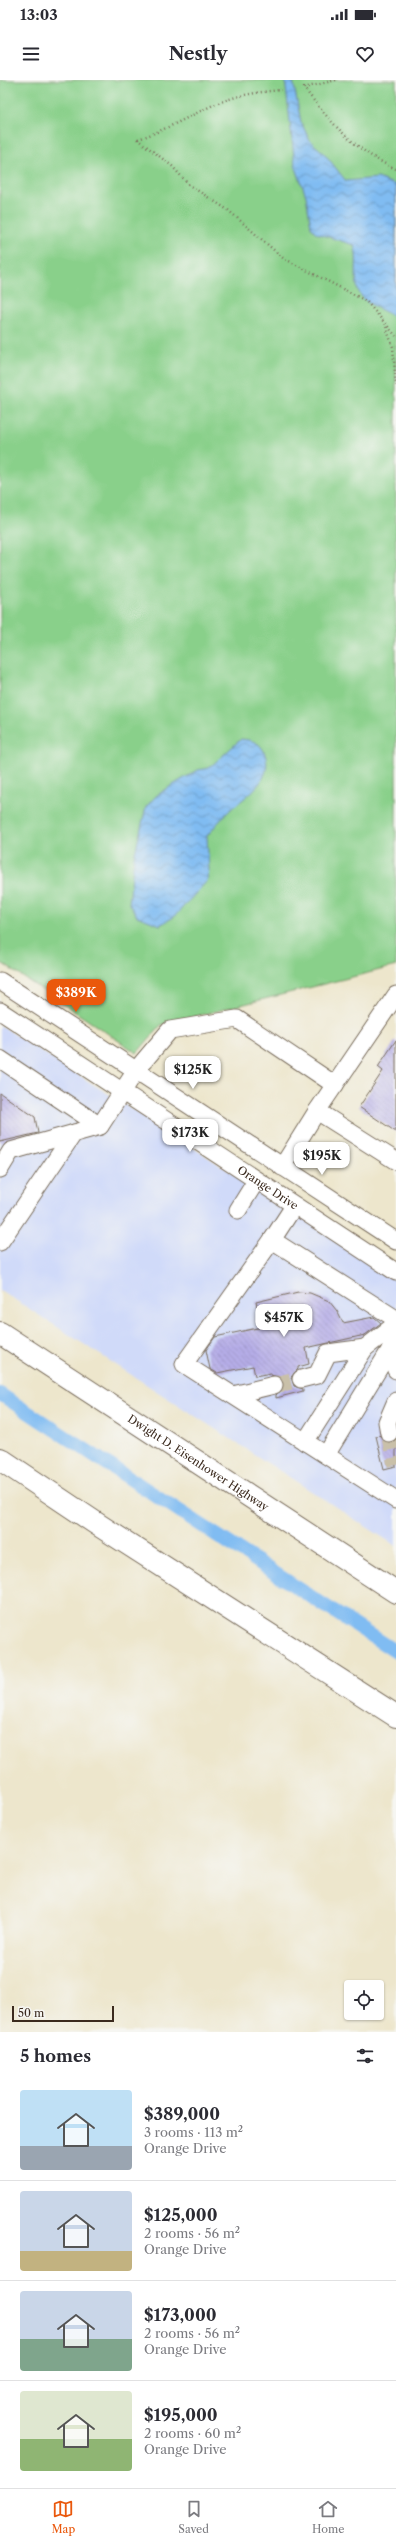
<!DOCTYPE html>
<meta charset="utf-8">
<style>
:root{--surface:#fff;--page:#f2f2f3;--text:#2b2b33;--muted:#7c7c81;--line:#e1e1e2;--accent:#ea580c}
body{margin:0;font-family:"Libre Caslon Text",serif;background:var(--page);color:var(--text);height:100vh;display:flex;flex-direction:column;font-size:15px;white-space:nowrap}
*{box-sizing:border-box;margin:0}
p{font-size:13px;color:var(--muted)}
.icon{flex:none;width:22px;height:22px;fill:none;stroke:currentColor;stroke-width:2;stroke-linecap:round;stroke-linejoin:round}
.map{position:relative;height:1952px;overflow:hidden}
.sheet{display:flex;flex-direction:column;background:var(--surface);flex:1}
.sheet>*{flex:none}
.controls{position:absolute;left:344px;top:1900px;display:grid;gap:8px}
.controls a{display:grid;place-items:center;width:40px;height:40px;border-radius:4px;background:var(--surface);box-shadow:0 1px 3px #0004;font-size:20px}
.scale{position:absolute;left:12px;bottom:10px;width:102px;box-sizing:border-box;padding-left:4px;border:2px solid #3b2a1e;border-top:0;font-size:11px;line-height:14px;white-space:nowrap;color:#3b2a1e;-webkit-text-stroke:3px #f6f6f2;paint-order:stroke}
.price{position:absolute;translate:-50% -34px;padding:0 9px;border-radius:8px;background:#fff;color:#222;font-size:13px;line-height:26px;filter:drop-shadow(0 1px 2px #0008)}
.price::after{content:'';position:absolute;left:50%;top:24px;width:12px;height:9px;margin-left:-6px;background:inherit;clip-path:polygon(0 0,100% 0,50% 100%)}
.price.current{background:var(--accent);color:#fff}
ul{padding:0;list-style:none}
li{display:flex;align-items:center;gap:12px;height:100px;padding:0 20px}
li+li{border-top:1px solid var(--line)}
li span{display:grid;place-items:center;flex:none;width:112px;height:80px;border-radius:4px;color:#555}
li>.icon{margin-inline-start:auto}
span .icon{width:48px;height:48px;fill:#fffc;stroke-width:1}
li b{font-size:17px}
h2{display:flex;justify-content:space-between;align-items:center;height:48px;padding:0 20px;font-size:17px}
.status{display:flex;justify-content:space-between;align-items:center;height:28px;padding:0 20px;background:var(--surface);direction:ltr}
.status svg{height:11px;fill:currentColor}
header{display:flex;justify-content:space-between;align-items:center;height:52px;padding:0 20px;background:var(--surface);font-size:18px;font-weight:700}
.tabs{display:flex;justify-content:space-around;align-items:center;height:56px;border-top:1px solid var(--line);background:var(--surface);font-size:11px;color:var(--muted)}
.tabs a{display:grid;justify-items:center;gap:2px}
.tabs .current{color:var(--accent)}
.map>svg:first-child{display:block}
.built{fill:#d0daf9}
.green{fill:#89d08a;stroke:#627d54}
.water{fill:url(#water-waves);stroke:#5e7388}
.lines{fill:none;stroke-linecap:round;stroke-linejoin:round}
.canal{stroke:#80bcf2;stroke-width:14}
.building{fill:url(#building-back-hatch)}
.minor-tunnel{stroke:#c9c0a9;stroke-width:17;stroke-dasharray:17 8;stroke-linecap:butt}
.minor-casing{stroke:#796c5b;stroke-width:19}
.highway-casing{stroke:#796c5b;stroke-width:24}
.path{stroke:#796c5b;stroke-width:2.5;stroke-dasharray:1 3;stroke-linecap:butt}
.minor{stroke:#fff;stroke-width:17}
.highway{stroke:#fff;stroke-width:22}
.labels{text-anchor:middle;stroke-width:3;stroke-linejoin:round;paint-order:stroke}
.street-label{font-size:11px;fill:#3b2a1e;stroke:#f6f6f2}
</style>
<div class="status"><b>13:03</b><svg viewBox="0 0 49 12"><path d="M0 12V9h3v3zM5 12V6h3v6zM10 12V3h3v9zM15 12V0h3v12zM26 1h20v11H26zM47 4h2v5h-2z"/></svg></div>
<header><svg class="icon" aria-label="menu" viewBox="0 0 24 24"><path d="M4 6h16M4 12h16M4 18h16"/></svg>Nestly<svg class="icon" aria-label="heart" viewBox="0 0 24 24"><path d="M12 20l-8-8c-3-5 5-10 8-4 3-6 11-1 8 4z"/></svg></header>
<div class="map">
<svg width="396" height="1952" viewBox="0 0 396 1952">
<defs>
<pattern id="water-waves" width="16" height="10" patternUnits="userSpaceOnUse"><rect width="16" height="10" fill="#80bcf2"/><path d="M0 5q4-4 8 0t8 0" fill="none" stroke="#6a99c3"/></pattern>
<pattern id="building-back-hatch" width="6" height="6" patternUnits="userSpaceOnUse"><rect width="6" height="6" fill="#b6ade8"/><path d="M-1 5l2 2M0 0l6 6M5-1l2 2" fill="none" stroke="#958dbb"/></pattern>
</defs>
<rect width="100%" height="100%" fill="#f6f6f2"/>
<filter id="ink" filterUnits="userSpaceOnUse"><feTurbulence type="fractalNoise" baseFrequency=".025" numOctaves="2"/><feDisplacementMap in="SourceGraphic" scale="8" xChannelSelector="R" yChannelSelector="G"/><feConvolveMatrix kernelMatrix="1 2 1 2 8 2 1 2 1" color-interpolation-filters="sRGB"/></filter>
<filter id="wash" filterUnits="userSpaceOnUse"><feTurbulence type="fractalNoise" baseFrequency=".012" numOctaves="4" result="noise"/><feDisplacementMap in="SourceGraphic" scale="16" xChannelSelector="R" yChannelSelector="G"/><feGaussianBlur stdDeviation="0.9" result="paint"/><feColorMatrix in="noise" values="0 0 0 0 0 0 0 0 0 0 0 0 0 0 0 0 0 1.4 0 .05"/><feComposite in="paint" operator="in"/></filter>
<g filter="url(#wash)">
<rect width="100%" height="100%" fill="#ede6cc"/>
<path class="built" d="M0 945 396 1197V1466L0 1210Z"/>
<path class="green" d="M0 0H396V886L161 945 137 973 0 882Z"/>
<path class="water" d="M285 0H293L301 42 310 61 324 73 346 101 378 98 396 105V239C386 230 370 227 362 217 351 204 360 180 354 165L316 153 311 147 306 116 295 85Z
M241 659C252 660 261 662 265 674 274 700 247 715 230 730 222 738 214 747 207 756L209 790 207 801 174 837 160 845 137 836 129 824 134 777 146 727 156 716 171 706 198 690 209 688Z"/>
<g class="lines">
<path class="canal" d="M0 1314 396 1572"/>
</g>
<g id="blocks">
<path class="building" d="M396 960V1052L359 1027 383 991 378 987Z
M0 1013 35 1037 38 1053 0 1062Z
M298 1212 310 1213 329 1221 337 1231 343 1243 374 1237 381 1243 365 1255 306 1268 309 1284 298 1287V1289L291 1297 294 1306 303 1309V1311L276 1318V1315L284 1307 281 1298 271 1295V1293L255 1296 253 1286 217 1293 210 1289 206 1270 215 1257 262 1247 256 1222Z
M379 1355 386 1362 396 1360V1386L384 1389 376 1356Z"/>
</g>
</g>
<g filter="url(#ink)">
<use href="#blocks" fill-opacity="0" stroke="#796c5b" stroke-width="1"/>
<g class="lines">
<path class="minor-tunnel" d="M274 1305 301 1299
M389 1353 396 1385"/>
<g class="minor-casing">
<g id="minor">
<path d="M0 901 396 1161"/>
<path d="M396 915 317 1031 396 1081"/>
<path id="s1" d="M0 931 396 1192"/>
<path d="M0 979 100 1046"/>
<path d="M282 1087 317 1031"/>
<path d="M0 1089 11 1071 100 1046 137 989 170 950 237 939 335 1005"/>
<path d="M294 1126 272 1160 396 1239"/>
<path d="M238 1130 256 1101"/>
<path d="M272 1160 184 1284 396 1420"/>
<path d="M0 1162 74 1053"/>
<path d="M390 1270 396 1290"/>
<path d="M301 1299 317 1295 328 1273 365 1268"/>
<path d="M233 1315 274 1305"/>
<path d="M389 1353 387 1342 396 1321"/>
<path d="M305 1362 365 1268 396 1244"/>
<path d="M326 1375 390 1270 396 1252"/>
</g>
</g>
<g class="highway-casing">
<g id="highway">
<path id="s2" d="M0 1253 396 1512"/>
<path d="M0 1379 94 1442 396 1636"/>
</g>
</g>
<path class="path" d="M336 0 304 8C330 42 355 71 396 89
M137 59 172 86 189 105 228 130 283 178 366 221 396 256
M138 59C163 51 184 39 207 28 231 16 256 12 281 10
M386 247 393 267 396 306"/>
<use href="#minor" class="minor"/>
<use href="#highway" class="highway"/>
</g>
</g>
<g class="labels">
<g class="street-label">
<text dy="4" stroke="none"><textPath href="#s1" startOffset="321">Orange Drive</textPath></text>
<text dy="4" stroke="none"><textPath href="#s2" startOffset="237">Dwight D. Eisenhower Highway</textPath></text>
</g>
</g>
</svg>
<div class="controls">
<a><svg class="icon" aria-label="locate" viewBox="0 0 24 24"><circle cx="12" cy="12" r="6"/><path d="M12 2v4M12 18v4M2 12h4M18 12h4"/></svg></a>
</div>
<div class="scale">50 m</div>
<b class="price current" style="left:76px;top:933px">$389K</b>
<b class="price" style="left:193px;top:1010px">$125K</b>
<b class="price" style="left:190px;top:1073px">$173K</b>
<b class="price" style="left:322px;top:1096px">$195K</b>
<b class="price" style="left:284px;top:1258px">$457K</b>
</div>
<section class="sheet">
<h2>5 homes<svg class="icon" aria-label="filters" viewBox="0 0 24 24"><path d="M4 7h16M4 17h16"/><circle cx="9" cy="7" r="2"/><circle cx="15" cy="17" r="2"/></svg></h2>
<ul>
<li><span style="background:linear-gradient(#bfe0f5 70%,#9aa5b1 0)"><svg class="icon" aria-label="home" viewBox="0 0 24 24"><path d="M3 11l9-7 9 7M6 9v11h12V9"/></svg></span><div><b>$389,000</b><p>3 rooms · 113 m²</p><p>Orange Drive</p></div></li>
<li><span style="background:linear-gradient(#c9d6e8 75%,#c2b280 0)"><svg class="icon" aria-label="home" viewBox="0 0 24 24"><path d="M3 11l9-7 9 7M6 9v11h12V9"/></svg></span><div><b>$125,000</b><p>2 rooms · 56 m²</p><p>Orange Drive</p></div></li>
<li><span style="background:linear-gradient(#c9d6e8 60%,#7fa58c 0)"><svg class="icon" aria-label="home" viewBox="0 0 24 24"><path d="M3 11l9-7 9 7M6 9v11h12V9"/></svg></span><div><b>$173,000</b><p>2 rooms · 56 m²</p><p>Orange Drive</p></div></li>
<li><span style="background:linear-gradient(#dfe7d0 60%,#8fb573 0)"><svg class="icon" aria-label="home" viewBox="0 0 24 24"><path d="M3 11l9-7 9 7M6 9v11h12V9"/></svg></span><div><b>$195,000</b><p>2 rooms · 60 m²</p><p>Orange Drive</p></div></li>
</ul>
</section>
<nav class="tabs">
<a class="current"><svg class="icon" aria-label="map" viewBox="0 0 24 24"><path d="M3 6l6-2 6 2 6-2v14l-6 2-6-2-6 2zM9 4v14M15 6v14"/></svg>Map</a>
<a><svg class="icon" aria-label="saved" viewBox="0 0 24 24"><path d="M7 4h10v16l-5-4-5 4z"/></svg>Saved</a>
<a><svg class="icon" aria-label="home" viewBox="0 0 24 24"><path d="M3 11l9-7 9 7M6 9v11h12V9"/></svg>Home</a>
</nav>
